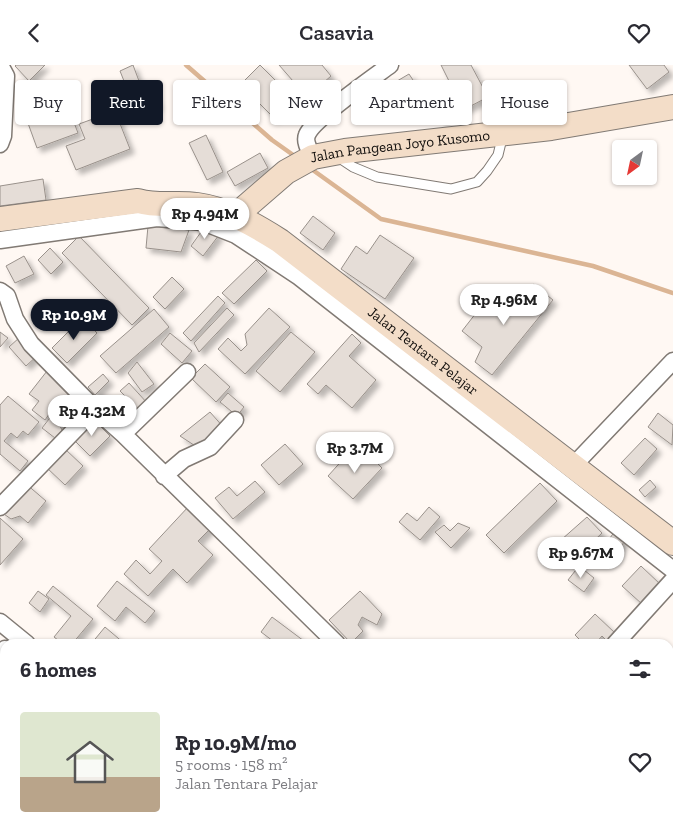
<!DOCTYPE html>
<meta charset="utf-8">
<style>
:root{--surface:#fff;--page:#f2f2f3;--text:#2b2b33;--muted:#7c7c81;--accent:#111827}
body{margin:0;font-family:"Zilla Slab",serif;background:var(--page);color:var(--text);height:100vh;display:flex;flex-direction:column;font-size:19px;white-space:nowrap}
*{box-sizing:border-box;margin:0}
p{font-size:16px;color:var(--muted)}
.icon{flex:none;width:28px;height:28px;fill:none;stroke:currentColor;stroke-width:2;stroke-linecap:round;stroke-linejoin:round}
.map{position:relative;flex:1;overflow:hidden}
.drawer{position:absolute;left:0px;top:574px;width:674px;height:196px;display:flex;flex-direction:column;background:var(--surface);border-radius:15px 15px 0 0;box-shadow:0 1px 4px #0004}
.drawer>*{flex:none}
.banner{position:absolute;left:15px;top:15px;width:644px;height:45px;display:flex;gap:10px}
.needle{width:32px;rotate:213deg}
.tools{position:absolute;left:612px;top:75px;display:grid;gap:10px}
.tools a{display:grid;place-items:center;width:45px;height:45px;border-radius:5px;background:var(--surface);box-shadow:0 1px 4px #0004;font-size:25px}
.price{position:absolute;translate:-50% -42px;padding:0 11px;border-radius:18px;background:#fff;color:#222;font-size:16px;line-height:32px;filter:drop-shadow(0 1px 2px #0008)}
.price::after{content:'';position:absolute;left:50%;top:30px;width:15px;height:11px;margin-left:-8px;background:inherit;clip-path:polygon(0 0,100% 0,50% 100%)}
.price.selected{background:var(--accent);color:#fff}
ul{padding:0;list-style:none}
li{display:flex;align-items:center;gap:15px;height:125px;padding:0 20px}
li span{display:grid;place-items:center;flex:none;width:140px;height:100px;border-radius:5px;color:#555}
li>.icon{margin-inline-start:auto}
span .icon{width:60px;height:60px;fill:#fffc;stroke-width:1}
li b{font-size:21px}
h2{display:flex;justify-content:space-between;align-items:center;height:60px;padding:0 20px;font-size:21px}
.pill{padding:0 18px;border-radius:5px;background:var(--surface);box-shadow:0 1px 4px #0004;font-size:18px;line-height:45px}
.pill.selected{background:var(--accent);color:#fff}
header{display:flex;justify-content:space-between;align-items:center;height:65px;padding:0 20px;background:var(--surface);font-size:22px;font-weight:600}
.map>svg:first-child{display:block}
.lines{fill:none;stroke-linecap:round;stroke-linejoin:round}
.stream{stroke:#dbb594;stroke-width:4.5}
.building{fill:#e5ddd7;stroke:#99918b;filter:url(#shadow)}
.service-casing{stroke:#817a74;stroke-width:11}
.minor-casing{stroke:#817a74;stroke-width:19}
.secondary-casing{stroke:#817a74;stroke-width:26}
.service{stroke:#fff;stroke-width:9}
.minor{stroke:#fff;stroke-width:16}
.secondary{stroke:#f3ddc8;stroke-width:24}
.labels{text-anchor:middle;stroke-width:4;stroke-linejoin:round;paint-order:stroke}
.street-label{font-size:15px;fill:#120f0d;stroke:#fff8f3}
</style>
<header><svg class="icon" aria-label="back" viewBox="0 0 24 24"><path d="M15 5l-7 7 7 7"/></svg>Casavia<svg class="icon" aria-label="heart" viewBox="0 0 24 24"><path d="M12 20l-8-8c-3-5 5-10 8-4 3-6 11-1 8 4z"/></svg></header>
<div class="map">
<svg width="673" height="769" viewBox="0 0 673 769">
<defs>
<filter id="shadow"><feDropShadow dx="4.5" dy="4.5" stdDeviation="2.5" flood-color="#0004"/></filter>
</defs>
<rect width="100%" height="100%" fill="#fff8f3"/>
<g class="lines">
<path class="stream" d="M186 0 272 75 296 92
M310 103 381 154 593 201 673 228"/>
</g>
<path class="building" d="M16 0H45L29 16 15 1Z
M133 0 139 16 126 21 120 6Z
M260 0 293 33 274 53 251 30 242 39 231 29Z
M279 0H322L331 11 307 32Z
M441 0H471L488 32 442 56 428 29 450 18Z
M629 0H664L669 7 647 24Z
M409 9 427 36 404 50 387 22Z
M152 20 158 41 143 46 137 25Z
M60 21 78 68 37 83 17 28 31 23 36 29Z
M115 46 130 84 76 105 66 81 85 74 79 59Z
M206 70 223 107 207 115 189 78Z
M260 88 268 103 235 121 227 107Z
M43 114 46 135 0 141V121Z
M313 151 335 168 323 185 300 168Z
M206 160 219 170 203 191 191 181Z
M148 161 189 165 181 187 146 183Z
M380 170 414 193 385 234 341 204 356 181 367 189Z
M79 171 149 243 132 260 62 188Z
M50 183 63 197 51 209 38 195Z
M24 191 34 209 15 218 6 201Z
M256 195 267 206 234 239 222 228Z
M172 212 184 224 165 244 153 232Z
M533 219 553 235 492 310 475 297 482 282 462 266 490 230 504 241 515 242Z
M218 231 225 238 191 276 183 268Z
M227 243 234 250 199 287 194 278Z
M269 243 290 262 245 309 218 284 228 273 241 286 247 280 245 269Z
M154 244 169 262 116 308 100 291Z
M82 253 97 268 67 298 52 283Z
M0 267 8 273 0 282Z
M291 267 315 287 280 327 256 306Z
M170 268 192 286 182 298 161 279Z
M352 269 361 278 349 291 376 315 352 343 326 320 318 329 307 319Z
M20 272 38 290 26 301 9 282Z
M137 297 154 319 142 327 128 308Z
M205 299 230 322 216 337 191 313Z
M47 306 86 336 71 355 54 342 45 355 32 345 39 336 29 329Z
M103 309 109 316 95 330 88 322Z
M129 318 148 339 129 357 116 344 127 333 120 326Z
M228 328 244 342 237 351 220 337Z
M8 331 39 357 28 370 23 366 17 373 11 368 4 376 28 396 20 406 0 389V340Z
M56 345 67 353 60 361 62 365 55 373 42 363Z
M210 347 225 364 200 384 180 371Z
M658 348 673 360 672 380 648 362Z
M93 354 110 371 90 391 73 374Z
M645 373 657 384 634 410 621 398Z
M285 379 303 399 279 420 261 400Z
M64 383 83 401 65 420 46 402Z
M366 387 382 403 353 434 328 411 346 391 355 399Z
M650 415 656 422 645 432 639 425Z
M255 416 265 427 233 454 215 433 229 422 237 431Z
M25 418 46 436 28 458 20 451 11 454 1 447Z
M540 418 557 436 504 488 486 470Z
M189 441 212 462 198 476 213 490 187 518 173 504 148 531 124 509 136 495 150 509 162 496 149 484Z
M429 442 440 452 420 475 399 457 407 448 417 456Z
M587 452 602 468 577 492 561 475Z
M0 453 23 474 0 500Z
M458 458 470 463 451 483 435 467 444 460 450 466Z
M615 466 626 474 613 493 602 484Z
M579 501 594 513 584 527 568 515Z
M641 501 660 519 642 539 622 521Z
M117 516 155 546 145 558 126 542 115 556 97 541Z
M53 521 93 554 72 579H63L54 572 71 551 46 530Z
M38 526 49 534 40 547 29 538Z
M360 526 382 549 377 560 362 552 358 560 363 566 351 578 329 555Z
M595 549 615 568 607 576 602 571 595 579H584L575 570Z
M272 552 308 579H277L261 567Z
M105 562 125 579H91Z
M673 603V621L669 626V608Z
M5 619V641L0 637V625Z
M672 630 673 649 669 653V633Z
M669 691 673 695V703L669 707Z
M99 765H110L107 769H96Z
M111 765H126L123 769H117Z
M156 765H188L185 769H155L153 768Z
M262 765H303L308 769H258Z
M346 765H373L378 769H351Z
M460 765H480L484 769H464Z
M548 765H578L575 769H545Z"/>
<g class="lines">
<g class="service-casing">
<path id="service" d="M338 92 353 102 377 112 451 124 477 117 487 106 498 90 503 69"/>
</g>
<g class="minor-casing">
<path id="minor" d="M0 79 3 71 6 11 0 0
M313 92C310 86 304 77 307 70 312 55 374 12 390 0
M0 175 157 153 203 157 236 170 298 211 673 505
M0 226 7 231 15 254 31 279 95 344 123 369 337 579
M123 369 187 307
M573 401 673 296
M164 411 184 394 210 382 235 355
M0 442 95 344
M0 557 27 579
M615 579 673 515
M0 590 5 584
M669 678 673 682
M0 751 5 754
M23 765 29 769
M230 765 234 769
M427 769 431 765"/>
</g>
<g class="secondary-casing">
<g id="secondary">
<path id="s1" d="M235 151 286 107 313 92 345 86 551 63 673 42"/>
<path id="s2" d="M0 154 138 136C160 142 176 137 197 140 227 144 255 160 280 176L673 478"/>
</g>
</g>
<use href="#service" class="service"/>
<use href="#minor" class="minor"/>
<use href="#secondary" class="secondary"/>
</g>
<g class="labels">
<g class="street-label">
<text dy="5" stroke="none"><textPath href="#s1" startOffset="186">Jalan Pangean Joyo Kusomo</textPath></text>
<text dy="5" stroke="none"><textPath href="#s2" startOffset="470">Jalan Tentara Pelajar</textPath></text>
</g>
</g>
</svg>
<div class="tools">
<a><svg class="needle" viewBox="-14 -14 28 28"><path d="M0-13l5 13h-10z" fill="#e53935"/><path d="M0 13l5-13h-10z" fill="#7c7c81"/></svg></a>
</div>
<b class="price" style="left:205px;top:175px">Rp 4.94M</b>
<b class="price" style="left:504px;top:261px">Rp 4.96M</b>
<b class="price selected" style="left:74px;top:276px">Rp 10.9M</b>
<b class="price" style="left:92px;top:372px">Rp 4.32M</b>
<b class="price" style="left:355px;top:409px">Rp 3.7M</b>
<b class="price" style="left:581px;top:514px">Rp 9.67M</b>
<div class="banner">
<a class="pill">Buy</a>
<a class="pill selected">Rent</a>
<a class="pill">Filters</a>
<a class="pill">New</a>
<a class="pill">Apartment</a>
<a class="pill">House</a>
</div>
<section class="drawer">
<h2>6 homes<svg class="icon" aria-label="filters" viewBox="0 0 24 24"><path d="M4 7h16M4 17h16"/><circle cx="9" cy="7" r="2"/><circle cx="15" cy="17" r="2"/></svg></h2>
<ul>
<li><span style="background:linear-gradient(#dfe7d0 65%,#b9a48a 0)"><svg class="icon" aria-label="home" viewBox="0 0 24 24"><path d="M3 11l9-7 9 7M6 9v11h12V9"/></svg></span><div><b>Rp 10.9M/mo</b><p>5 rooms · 158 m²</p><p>Jalan Tentara Pelajar</p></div><svg class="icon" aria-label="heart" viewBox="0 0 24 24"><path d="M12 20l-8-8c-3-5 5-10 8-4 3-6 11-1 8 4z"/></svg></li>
</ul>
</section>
</div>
